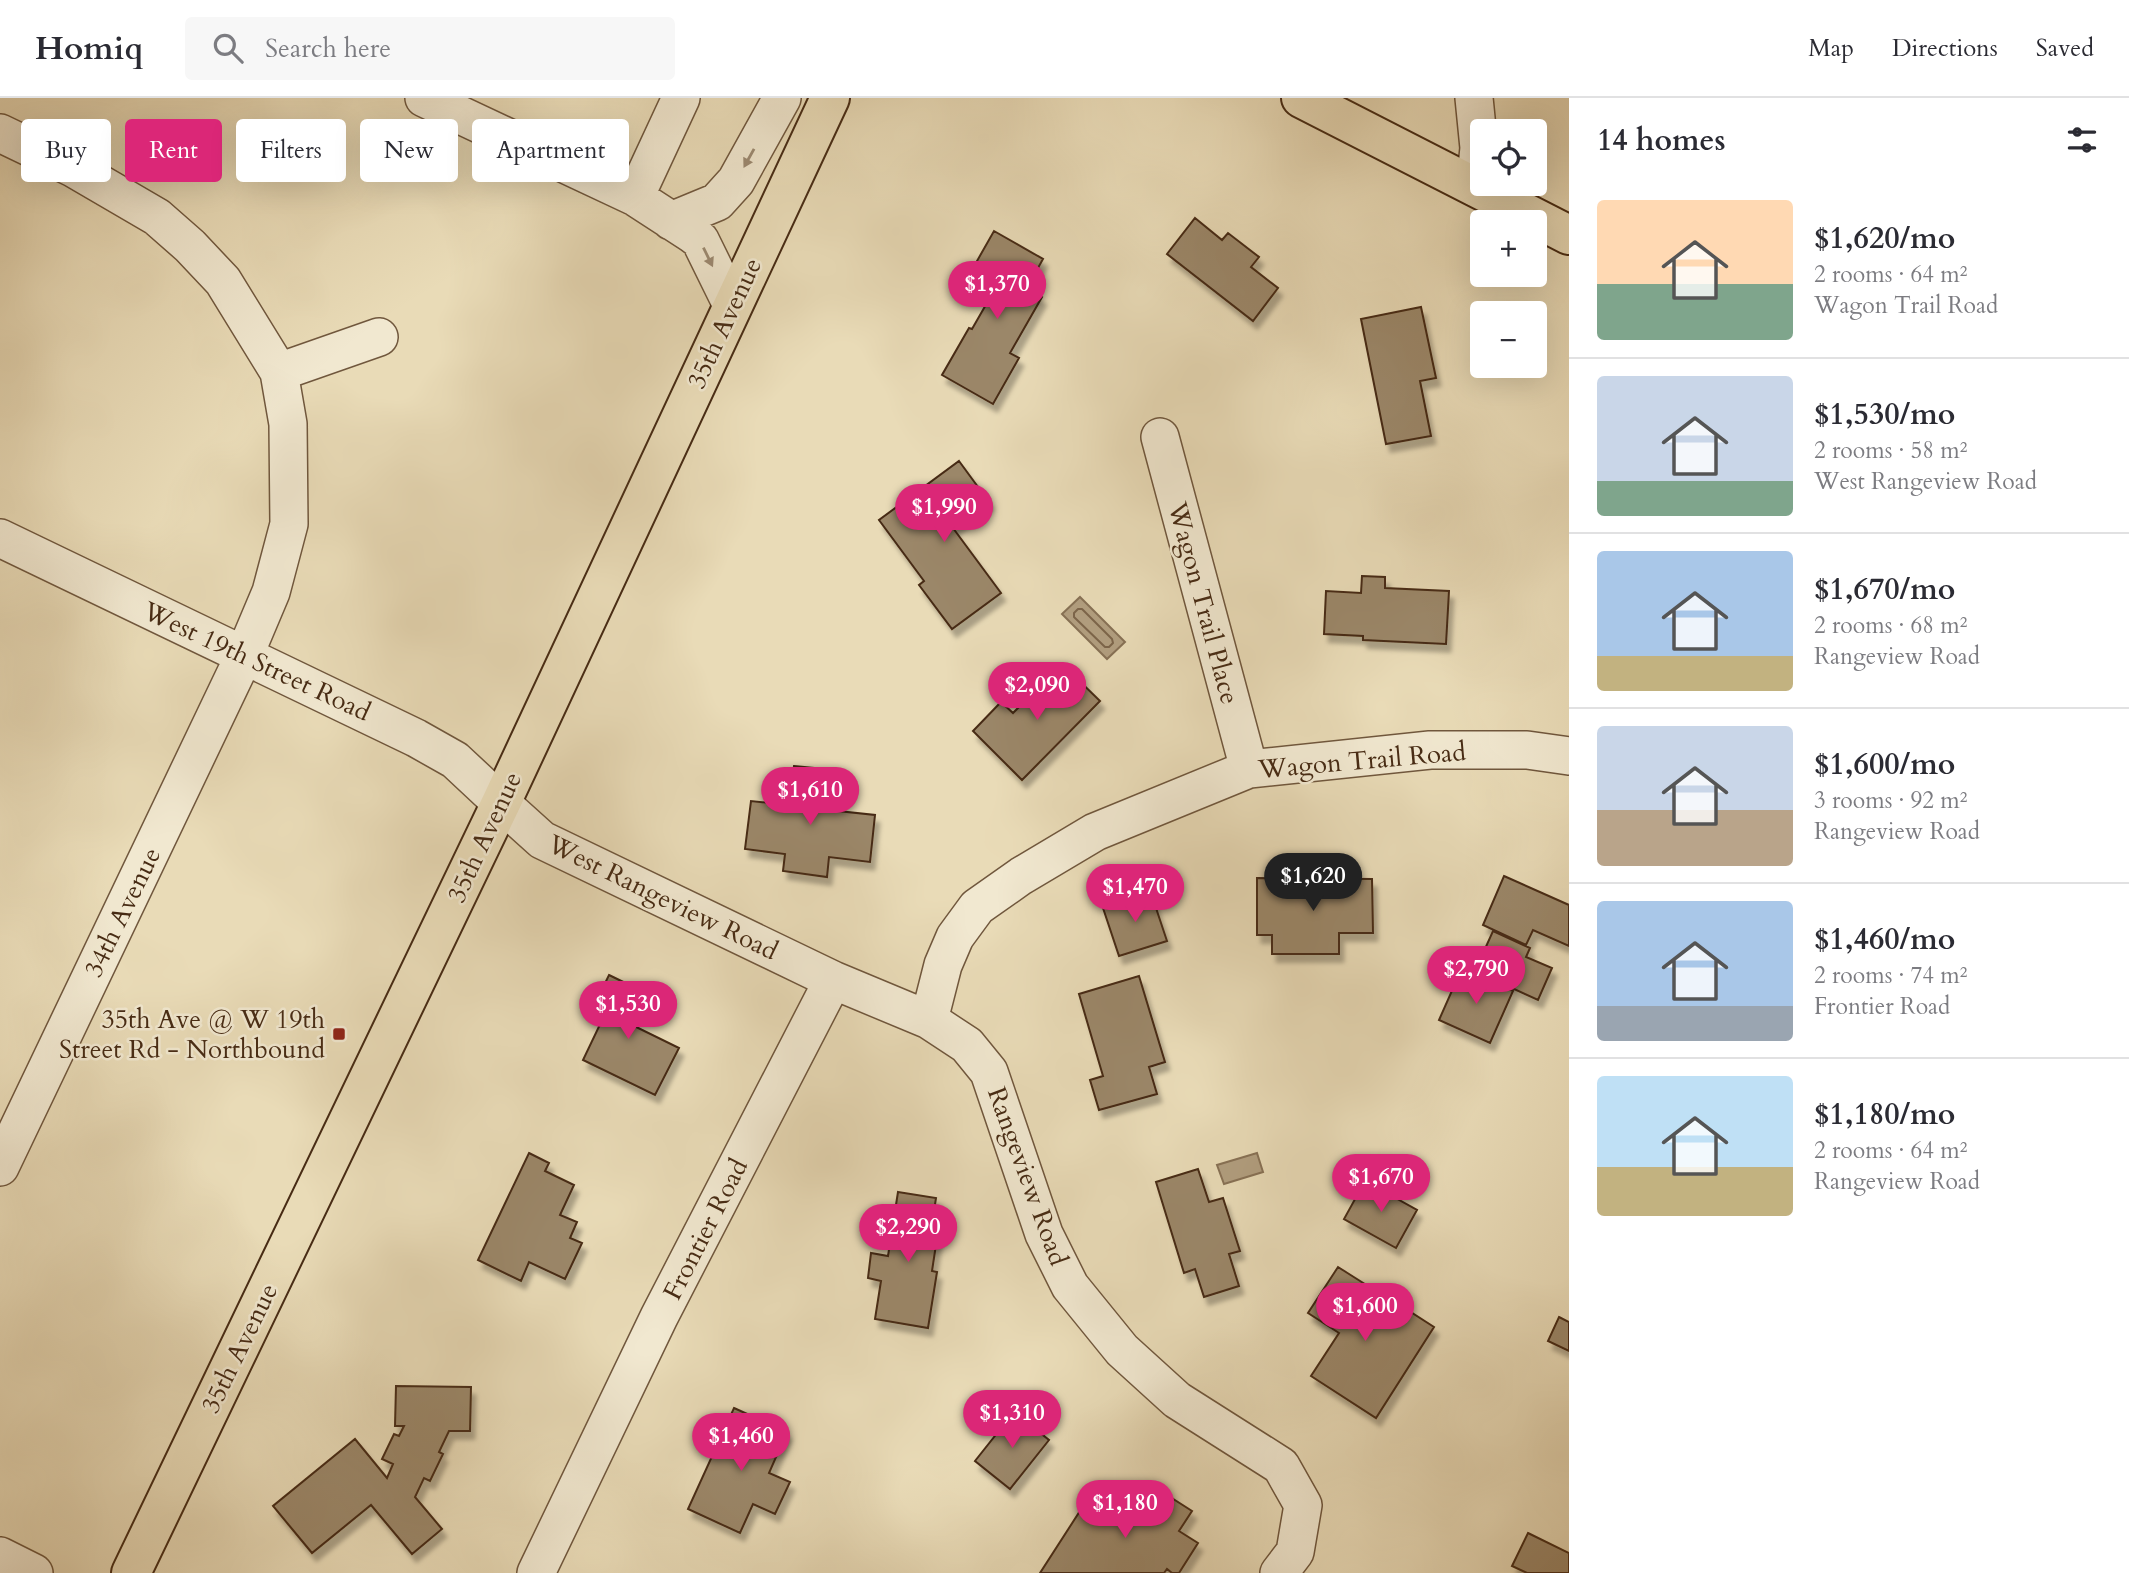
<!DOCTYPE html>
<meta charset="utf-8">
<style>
:root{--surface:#fff;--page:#f7f7f7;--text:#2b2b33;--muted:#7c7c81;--line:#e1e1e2;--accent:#db2777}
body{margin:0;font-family:Cardo,serif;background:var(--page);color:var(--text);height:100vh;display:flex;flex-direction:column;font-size:26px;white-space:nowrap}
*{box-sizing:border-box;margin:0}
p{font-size:23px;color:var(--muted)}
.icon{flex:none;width:38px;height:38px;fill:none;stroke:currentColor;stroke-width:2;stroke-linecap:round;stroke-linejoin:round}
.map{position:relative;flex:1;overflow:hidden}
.drawer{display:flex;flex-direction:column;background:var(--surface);width:560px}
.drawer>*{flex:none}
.top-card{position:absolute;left:21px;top:21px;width:665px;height:63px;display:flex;gap:14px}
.fabs{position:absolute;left:1470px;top:21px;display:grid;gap:14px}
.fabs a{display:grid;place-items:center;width:77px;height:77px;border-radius:7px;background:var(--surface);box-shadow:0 7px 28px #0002;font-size:35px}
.price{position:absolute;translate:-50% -60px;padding:0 16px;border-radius:24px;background:var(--accent);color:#fff;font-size:23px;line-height:46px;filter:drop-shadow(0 2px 4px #0008)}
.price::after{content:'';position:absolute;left:50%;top:42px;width:21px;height:16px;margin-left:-10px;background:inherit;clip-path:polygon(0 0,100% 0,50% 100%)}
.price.active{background:#222;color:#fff}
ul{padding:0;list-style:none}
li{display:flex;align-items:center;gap:21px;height:175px;padding:0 28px}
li+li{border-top:2px solid var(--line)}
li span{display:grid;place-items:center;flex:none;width:196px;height:140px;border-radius:7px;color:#555}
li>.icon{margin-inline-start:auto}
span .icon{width:84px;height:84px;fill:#fffc;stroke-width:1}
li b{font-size:30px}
h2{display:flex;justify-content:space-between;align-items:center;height:84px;padding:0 28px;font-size:30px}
.pill{padding:0 24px;border-radius:7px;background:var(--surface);box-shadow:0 7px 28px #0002;font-size:24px;line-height:63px}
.pill.active{background:var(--accent);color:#fff}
header{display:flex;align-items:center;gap:42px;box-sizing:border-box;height:98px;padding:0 35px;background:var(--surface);border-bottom:2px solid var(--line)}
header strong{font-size:33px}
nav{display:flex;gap:38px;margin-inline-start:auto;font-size:24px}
.search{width:490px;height:63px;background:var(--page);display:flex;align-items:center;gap:18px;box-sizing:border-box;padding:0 24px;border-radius:7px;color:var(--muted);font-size:26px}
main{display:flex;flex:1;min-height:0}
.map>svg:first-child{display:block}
.water{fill:#b29f80;stroke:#877155;stroke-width:2}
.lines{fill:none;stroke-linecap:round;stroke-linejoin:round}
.shore{stroke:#7c654a;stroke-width:2}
.building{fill:#9b8769;stroke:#472b14;stroke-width:2;filter:url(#shadow)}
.minor-casing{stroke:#70573d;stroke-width:40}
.major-casing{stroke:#472b14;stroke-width:42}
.minor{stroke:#f1e8d0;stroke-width:37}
.major{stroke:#e9dbb7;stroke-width:38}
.oneway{fill:#9c8a72}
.poi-dot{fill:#8f2418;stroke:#f1e8d0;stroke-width:2.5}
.labels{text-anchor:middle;stroke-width:5;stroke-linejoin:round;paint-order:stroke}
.street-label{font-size:26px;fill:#472b14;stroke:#f1e8d0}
.poi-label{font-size:26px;fill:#472b14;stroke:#f1e8d0;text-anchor:end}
</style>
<header>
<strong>Homiq</strong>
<div class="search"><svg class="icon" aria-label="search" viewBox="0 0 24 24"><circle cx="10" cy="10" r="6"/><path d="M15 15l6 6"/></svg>Search here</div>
<nav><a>Map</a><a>Directions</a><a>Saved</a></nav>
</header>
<main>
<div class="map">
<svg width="1569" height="1475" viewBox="0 0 1569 1475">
<defs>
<filter id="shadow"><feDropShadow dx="4.5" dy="8" stdDeviation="2" flood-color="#0004"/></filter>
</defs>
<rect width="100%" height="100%" fill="#e9dbb7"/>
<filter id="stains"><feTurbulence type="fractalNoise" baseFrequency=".00286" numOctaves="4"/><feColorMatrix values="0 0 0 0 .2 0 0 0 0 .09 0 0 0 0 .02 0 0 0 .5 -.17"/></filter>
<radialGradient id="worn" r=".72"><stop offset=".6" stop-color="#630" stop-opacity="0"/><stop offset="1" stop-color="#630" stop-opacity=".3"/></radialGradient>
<path class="water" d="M1080 499 1125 544 1107 561 1062 516Z
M1257 1055 1263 1074 1224 1086 1217 1067Z"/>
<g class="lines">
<path class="shore" d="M1078 511H1082L1112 541 1113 545 1109 549H1105L1074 519V515Z"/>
</g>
<path class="building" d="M1195 120 1222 142 1228 135 1259 159 1251 169 1278 190 1253 223 1167 156Z
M994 133 1043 161 1027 190 1042 199 1010 255 1019 260 993 306 942 277 969 230 972 231 1003 177 977 163Z
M1421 209 1436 280 1420 283 1431 338 1386 346 1361 221Z
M959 363 989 404 953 430 1001 495 952 531 919 487 924 483 879 422Z
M1362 478 1385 479V490L1449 493 1446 546 1363 542V538L1324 536 1326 493 1361 495Z
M1062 566 1100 603 1022 682 973 633 1001 604 1013 615Z
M794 668 834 672 829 712 875 717 870 764 829 759 827 779 783 773 785 756 745 751 751 703 790 707Z
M1504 778 1569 807V848L1533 832 1526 847 1483 827Z
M1257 780 1372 781 1373 835H1339V856H1272V837H1257Z
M1151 795 1167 843 1119 858 1103 810Z
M1493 833 1530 850 1526 859 1552 870 1538 902 1475 873Z
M1462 870 1513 893 1490 945 1439 922Z
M609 877 644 894 628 925 679 950 655 997 583 962 605 916 593 910Z
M1139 878 1165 964 1149 969 1157 996 1099 1012 1090 982 1103 978 1079 896Z
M529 1055 549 1065 545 1073 574 1087 560 1117 577 1124 570 1140 582 1145 565 1181 529 1164 521 1183 478 1162Z
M1198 1071 1209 1104 1223 1100 1240 1153 1229 1156 1239 1188 1204 1199 1195 1171 1184 1175 1156 1084Z
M1365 1083 1417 1112 1396 1150 1344 1121Z
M898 1094 936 1100 930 1139 937 1140 932 1173 937 1174 928 1230 875 1221 881 1183 868 1180 871 1155 888 1158Z
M1338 1169 1379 1195 1367 1214 1382 1224 1395 1204 1434 1229 1376 1320 1311 1278 1339 1235 1308 1215Z
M1559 1219 1569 1224V1253L1548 1243Z
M396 1288 471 1289 470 1333H449L439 1354 443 1356 430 1383 424 1380 415 1399 442 1431 412 1456 371 1407 312 1455 273 1408 355 1341 387 1380 393 1366 382 1361 394 1336 399 1338 404 1328H395Z
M734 1310 787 1334 769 1375 790 1384 775 1416 753 1406 740 1435 688 1411Z
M1014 1314 1049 1342 1010 1391 975 1363Z
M1153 1388 1192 1413 1179 1433 1198 1445 1179 1475H1172L1167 1471 1164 1475H1040L1089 1399 1129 1425Z
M1528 1435 1569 1455V1475H1527L1512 1468Z"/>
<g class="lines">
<g class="minor-casing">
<path id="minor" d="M424 0 635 99 692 136 700 142 732 207
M1474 0 1479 50 1475 89
M0 35 73 70 157 119 190 148 223 183 279 274 288 326 289 426 271 494 244 558 0 1069
M635 99 681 0
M671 123 717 104 736 83 782 0
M279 274 379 239
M1160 339 1249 671
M0 440 416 640 455 662 501 705 542 742 833 882
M929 922 943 867 955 839 977 809 1021 778 1095 734 1249 671 1430 652H1527L1569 658
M0 1458 34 1475
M536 1475 659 1219 833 882 929 922 967 947 989 974 1044 1136 1070 1188 1122 1252 1177 1302 1281 1368 1303 1407 1295 1454 1279 1475"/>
</g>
<g class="major-casing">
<path id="major" d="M1301 0 1569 137
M131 1475 501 705 830 0"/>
</g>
<use href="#minor" class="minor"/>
<use href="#major" class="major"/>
</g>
<defs><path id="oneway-solid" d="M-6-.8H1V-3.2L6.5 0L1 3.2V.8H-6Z" transform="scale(1.75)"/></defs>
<g class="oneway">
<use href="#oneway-solid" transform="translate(749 60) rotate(119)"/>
<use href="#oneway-solid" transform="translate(708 159) rotate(64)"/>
</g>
<rect class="poi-dot" x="332" y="929" width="14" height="14" rx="3.5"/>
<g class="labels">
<g class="street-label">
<text transform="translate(724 225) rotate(-65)" y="9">35th Avenue</text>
<text transform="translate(1204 505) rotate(75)" y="9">Wagon Trail Place</text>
<text transform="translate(257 563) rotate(25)" y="9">West 19th Street Road</text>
<text transform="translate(1362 662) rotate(-5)" y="9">Wagon Trail Road</text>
<text transform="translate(484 739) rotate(-65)" y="9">35th Avenue</text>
<text transform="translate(663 799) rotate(26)" y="9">West Rangeview Road</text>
<text transform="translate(122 814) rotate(-64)" y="9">34th Avenue</text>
<text transform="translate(1028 1078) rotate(70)" y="9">Rangeview Road</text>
<text transform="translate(705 1131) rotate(-63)" y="9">Frontier Road</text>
<text transform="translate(239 1250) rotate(-64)" y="9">35th Avenue</text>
</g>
<g class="poi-label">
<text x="325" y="930">35th Ave @ W 19th<tspan x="325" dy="30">Street Rd - Northbound</tspan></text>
</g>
</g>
<rect width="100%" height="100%" filter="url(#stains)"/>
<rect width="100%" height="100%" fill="url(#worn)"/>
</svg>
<div class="fabs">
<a><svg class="icon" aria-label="locate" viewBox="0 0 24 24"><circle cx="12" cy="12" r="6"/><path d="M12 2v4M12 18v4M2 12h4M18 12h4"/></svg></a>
<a>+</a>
<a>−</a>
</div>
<b class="price" style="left:997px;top:223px">$1,370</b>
<b class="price" style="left:944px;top:446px">$1,990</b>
<b class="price" style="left:1037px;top:624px">$2,090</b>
<b class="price" style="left:810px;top:729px">$1,610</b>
<b class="price active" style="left:1313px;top:815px">$1,620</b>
<b class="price" style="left:1135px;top:826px">$1,470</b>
<b class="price" style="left:1476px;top:908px">$2,790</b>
<b class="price" style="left:628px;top:943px">$1,530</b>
<b class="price" style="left:1381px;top:1116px">$1,670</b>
<b class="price" style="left:908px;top:1166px">$2,290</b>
<b class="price" style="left:1365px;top:1245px">$1,600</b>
<b class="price" style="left:1012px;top:1352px">$1,310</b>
<b class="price" style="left:741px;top:1375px">$1,460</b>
<b class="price" style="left:1125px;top:1442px">$1,180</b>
<div class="top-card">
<a class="pill">Buy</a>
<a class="pill active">Rent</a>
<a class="pill">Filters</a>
<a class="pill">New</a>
<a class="pill">Apartment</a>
</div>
</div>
<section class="drawer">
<h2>14 homes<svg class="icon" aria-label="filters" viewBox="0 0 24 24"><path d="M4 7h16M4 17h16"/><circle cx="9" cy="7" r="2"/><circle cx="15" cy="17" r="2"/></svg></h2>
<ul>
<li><span style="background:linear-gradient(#ffd9b3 60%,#7fa58c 0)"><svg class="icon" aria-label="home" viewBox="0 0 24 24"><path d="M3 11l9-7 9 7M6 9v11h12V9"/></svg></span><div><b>$1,620/mo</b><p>2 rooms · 64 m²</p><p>Wagon Trail Road</p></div></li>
<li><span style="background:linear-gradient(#c9d6e8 75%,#7fa58c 0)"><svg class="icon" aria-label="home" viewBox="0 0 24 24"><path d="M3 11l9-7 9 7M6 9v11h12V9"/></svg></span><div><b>$1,530/mo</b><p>2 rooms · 58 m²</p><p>West Rangeview Road</p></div></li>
<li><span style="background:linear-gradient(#a9c7e8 75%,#c2b280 0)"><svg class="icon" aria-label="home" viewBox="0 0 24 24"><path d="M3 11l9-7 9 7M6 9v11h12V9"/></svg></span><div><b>$1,670/mo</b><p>2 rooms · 68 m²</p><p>Rangeview Road</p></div></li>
<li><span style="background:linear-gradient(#c9d6e8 60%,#b9a48a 0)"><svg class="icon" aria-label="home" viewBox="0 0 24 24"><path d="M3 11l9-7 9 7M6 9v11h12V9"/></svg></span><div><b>$1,600/mo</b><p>3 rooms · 92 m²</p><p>Rangeview Road</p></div></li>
<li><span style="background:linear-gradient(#a9c7e8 75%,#9aa5b1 0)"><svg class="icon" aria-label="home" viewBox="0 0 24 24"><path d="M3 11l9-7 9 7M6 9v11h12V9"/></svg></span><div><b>$1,460/mo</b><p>2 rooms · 74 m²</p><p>Frontier Road</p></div></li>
<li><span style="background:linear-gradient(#bfe0f5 65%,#c2b280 0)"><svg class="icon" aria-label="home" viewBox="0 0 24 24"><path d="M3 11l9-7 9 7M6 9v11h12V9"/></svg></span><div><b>$1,180/mo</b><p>2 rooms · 64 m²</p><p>Rangeview Road</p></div></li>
</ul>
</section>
</main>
